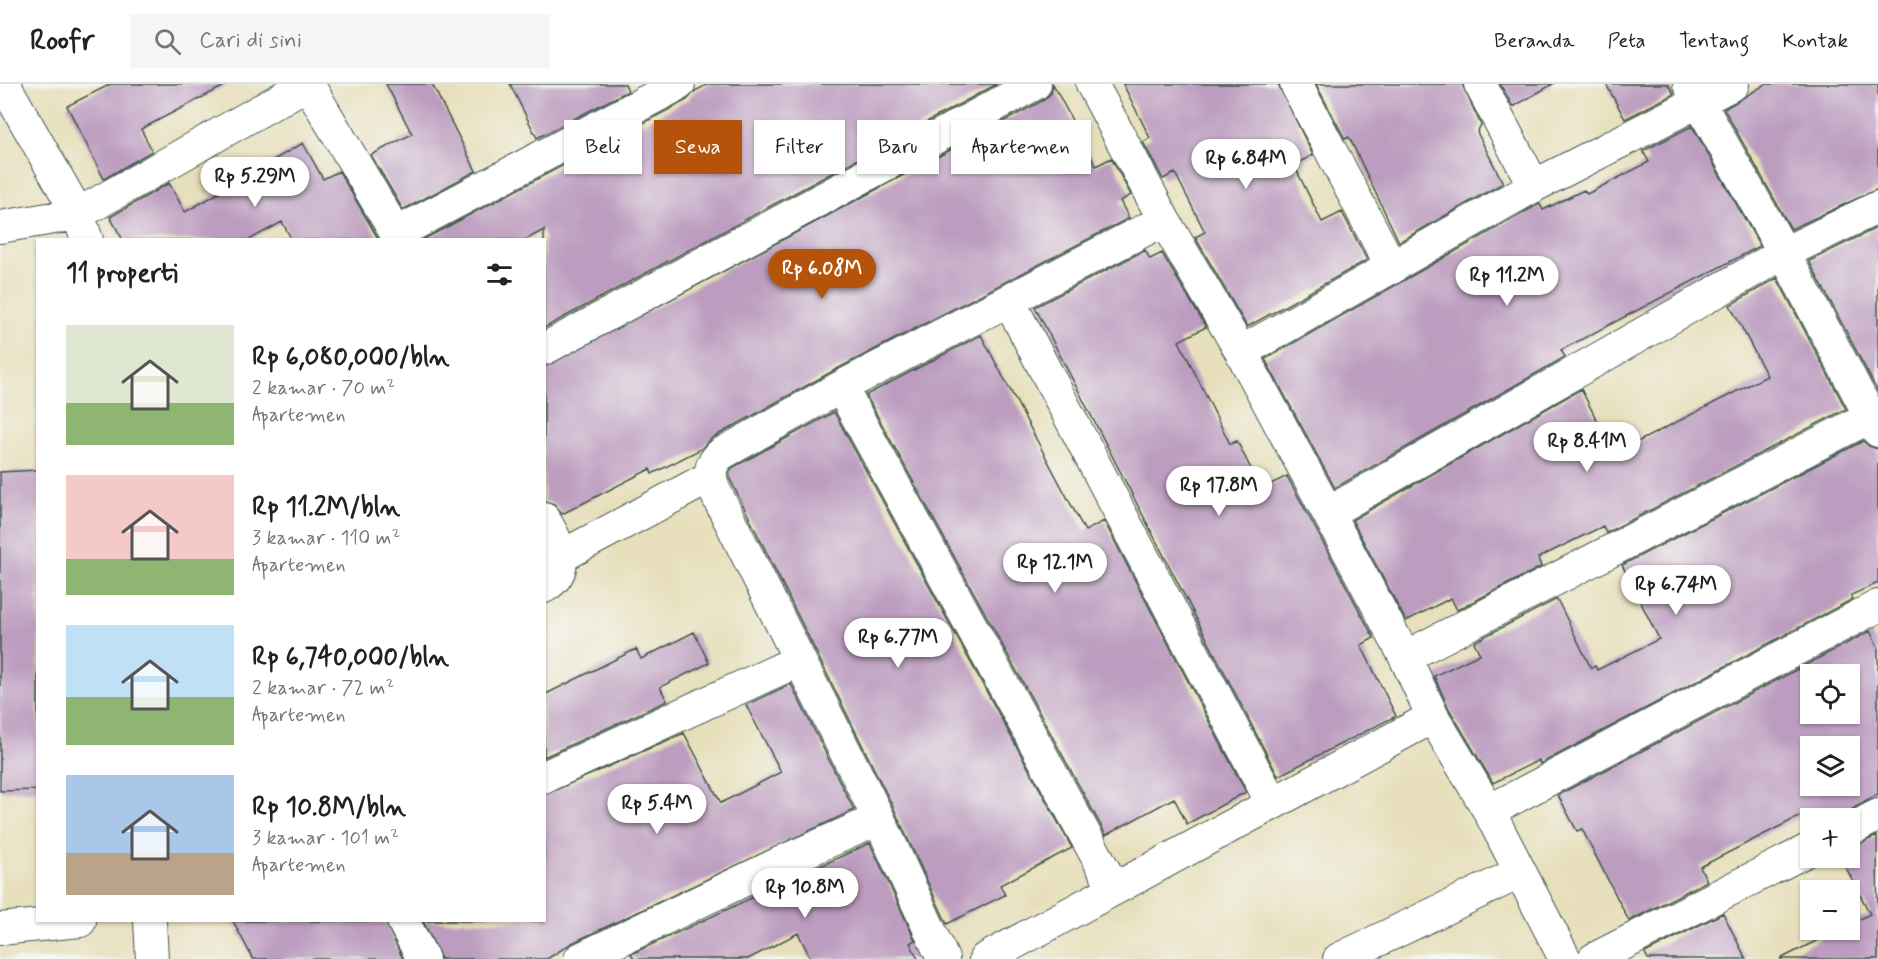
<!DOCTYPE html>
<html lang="id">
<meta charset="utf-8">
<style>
:root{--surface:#fff;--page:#f6f6f6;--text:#222;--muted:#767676;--line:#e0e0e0;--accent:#b45309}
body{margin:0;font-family:Mynerve,sans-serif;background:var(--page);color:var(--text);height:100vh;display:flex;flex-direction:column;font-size:22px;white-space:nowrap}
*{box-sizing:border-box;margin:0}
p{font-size:20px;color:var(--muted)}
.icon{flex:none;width:33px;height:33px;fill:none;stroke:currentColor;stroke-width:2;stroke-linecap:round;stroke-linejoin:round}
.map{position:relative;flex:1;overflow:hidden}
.sheet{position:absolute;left:36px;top:154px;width:510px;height:684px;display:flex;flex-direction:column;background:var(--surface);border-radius:0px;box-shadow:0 2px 4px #0004}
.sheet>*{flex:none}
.guide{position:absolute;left:564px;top:36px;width:570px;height:54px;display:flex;gap:12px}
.tools{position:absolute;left:1800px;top:580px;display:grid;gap:12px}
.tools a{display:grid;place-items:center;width:60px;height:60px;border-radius:0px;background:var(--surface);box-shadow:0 2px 4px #0004;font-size:30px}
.price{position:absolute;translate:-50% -51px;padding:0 14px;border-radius:21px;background:#fff;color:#222;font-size:20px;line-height:39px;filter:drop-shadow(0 2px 3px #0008)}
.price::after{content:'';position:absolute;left:50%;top:36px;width:18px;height:14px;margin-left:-9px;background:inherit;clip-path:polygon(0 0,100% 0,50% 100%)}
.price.selected{background:var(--accent);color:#fff}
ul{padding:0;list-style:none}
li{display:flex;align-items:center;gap:18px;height:150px;padding:0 30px}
li span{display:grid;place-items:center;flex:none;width:168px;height:120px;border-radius:0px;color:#555}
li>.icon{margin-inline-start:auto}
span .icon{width:72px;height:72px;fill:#fffc;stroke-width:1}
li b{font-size:26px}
h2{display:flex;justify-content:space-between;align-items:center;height:72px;padding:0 30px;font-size:26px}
.pill{padding:0 21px;border-radius:0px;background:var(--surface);box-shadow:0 2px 4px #0004;font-size:21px;line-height:54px}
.pill.selected{background:var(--accent);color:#fff}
header{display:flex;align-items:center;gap:36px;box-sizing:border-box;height:84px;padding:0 30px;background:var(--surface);border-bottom:2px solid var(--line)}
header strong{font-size:28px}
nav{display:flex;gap:33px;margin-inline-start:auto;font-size:21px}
.search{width:420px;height:54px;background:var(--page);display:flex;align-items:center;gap:15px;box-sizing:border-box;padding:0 21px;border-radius:0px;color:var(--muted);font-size:22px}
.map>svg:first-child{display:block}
.building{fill:#bc9dbf;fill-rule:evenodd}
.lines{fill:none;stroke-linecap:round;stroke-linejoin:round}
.street-casing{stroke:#3d5548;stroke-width:34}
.street{stroke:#fff;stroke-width:32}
</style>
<header>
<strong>Roofr</strong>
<div class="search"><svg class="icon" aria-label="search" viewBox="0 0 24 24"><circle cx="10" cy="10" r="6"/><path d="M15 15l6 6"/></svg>Cari di sini</div>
<nav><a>Beranda</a><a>Peta</a><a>Tentang</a><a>Kontak</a></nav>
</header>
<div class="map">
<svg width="1878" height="875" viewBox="0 0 1878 875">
<rect width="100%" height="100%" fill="#f6f6f2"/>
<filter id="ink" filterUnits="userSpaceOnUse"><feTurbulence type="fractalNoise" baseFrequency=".0167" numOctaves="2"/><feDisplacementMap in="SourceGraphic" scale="12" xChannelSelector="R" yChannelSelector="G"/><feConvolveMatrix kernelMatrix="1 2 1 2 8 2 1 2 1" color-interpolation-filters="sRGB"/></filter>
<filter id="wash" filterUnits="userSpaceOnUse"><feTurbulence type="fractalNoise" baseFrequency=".008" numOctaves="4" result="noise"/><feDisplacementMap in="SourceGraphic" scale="24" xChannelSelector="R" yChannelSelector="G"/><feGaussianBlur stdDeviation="1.35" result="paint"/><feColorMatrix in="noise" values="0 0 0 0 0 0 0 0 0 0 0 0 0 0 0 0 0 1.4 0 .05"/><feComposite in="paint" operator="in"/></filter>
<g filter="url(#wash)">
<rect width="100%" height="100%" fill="#e7dfbb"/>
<g id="blocks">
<path class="building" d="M111 0H228L141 45 152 67 104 95 67 22Z
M386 0H432L476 87 403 126 371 71 412 50Z
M510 0H625L628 7 537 54Z
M708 0H997L544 244V146L525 156H422L687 16 695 7Z
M1053 0 1096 82 1111 74 1131 111 1120 117 1129 134 833 287 712 354 701 365 652 390 650 385 562 430 554 420 544 417V283L1044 16 1051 9Z
M1123 0H1278L1313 71 1294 81 1322 138 1342 128 1367 176 1247 243 1195 153 1205 148 1175 89 1163 95 1143 58 1150 54Z
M1316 0H1462L1481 41 1477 48 1503 99 1399 158 1349 53 1345 55Z
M1500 0H1553L1513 23Z
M1606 0H1668L1674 10 1625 35Z
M1766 0H1878V105L1791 145 1724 25Z
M1692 42 1760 162 1561 266 1565 273 1335 404 1265 275 1537 121 1540 120 1543 126 1584 106 1587 110 1649 78 1643 67Z
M303 59 323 95 339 87 379 156H292L282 138 249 156H123L110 133 169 99 185 128 269 81 268 79Z
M1878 143V308L1809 177Z
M1145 166 1150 175 1162 169 1206 243 1179 257 1230 360 1237 357 1261 405 1287 392 1312 438 1374 554 1361 561 1396 632 1278 692 1035 223Z
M1777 194 1846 325 1606 449 1603 442 1538 474 1541 483 1457 526 1451 514 1406 537 1352 436 1581 305 1614 370 1767 292 1730 221Z
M981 251 1085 447 1104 437 1246 708 1187 740 1174 714 1106 751 866 311Z
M834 328 1072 764 1000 801 1005 811 947 840 895 727 730 395 729 389 732 384Z
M1863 357 1869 362 1878 365V499L1851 511 1853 515 1540 680 1539 676 1493 699 1449 625 1434 592 1480 570 1474 558 1557 515 1591 584 1595 582 1597 586 1659 555 1622 481Z
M38 386V706L0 707V388Z
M1870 547 1878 563V710L1836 735H1821L1819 730 1811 734 1808 728 1749 758 1700 783 1707 797 1629 837 1582 745 1577 747 1558 711ZM1810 591H1850V630H1810ZM1810 663H1850V702H1810Z
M694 548 709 579 660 603 667 617 544 673V611L636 565 641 575Z
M791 600 854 726 572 859 547 875H441L423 837H544V711L684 649 721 719 781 688 746 621Z
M1877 752 1878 875H1780L1838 846H1850V840L1870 830 1841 774H1850V764Z
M870 759 915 856 910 859 918 875H811L798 849 748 875H634L631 870Z
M1723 829 1746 875H1648L1645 869Z
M233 837H385L403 875H253Z"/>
</g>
</g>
<g filter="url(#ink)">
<use href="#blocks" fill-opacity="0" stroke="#3d5548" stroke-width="1.5"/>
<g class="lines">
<g class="street-casing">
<path id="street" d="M4 0 78 130 307 0
M308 0 400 156
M1092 0 1164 136 1241 268 1328 429 1405 573 1433 633 1489 727 1565 875
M1296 0 1392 184
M1480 0 1534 102
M1689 0 1784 169 1878 347
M0 143 78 130 87 156
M397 149 679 0
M1009 217 1272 719
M544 265 1035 0
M1241 268 1534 102 1733 0
M841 303 1114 804
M1328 429 1784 169 1878 123
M544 435C557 458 574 485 544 503
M562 472 710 393
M1405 573 1870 333
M544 693 798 577
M1489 727 1878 522
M1850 746 1878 731
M150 837 152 875
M403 837 423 875
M0 845 80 837
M580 875 784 777 879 735
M943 875 879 735 714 405C709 389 709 381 721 370L841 303 1164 136
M985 875 1433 633
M1339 875 1519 789
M1594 875 1810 765"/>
</g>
<use href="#street" class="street"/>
</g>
</g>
</svg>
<div class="tools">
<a><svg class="icon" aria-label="locate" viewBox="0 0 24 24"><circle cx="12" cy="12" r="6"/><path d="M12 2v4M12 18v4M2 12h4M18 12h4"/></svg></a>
<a><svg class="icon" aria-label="layers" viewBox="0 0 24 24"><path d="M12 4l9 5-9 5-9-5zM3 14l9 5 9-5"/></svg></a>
<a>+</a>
<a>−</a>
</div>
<b class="price" style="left:1246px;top:106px">Rp 6.84M</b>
<b class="price" style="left:255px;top:124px">Rp 5.29M</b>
<b class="price selected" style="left:822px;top:216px">Rp 6.08M</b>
<b class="price" style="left:1507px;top:223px">Rp 11.2M</b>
<b class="price" style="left:1587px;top:389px">Rp 8.41M</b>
<b class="price" style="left:1219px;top:433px">Rp 17.8M</b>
<b class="price" style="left:1055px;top:510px">Rp 12.1M</b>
<b class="price" style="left:1676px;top:532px">Rp 6.74M</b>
<b class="price" style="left:898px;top:585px">Rp 6.77M</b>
<b class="price" style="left:657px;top:751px">Rp 5.4M</b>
<b class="price" style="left:805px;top:835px">Rp 10.8M</b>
<div class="guide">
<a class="pill">Beli</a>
<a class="pill selected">Sewa</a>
<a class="pill">Filter</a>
<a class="pill">Baru</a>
<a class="pill">Apartemen</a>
</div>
<section class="sheet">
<h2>11 properti<svg class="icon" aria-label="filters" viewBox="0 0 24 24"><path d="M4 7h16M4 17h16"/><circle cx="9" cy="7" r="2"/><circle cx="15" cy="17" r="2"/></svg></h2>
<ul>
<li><span style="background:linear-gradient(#dfe7d0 65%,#8fb573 0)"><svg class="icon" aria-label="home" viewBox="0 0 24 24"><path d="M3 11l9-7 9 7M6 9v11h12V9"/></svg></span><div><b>Rp 6,080,000/bln</b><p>2 kamar · 70 m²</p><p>Apartemen</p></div></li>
<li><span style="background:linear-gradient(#f6c9c9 70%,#8fb573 0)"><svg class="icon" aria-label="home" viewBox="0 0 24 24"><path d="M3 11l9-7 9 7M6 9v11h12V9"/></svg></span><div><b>Rp 11.2M/bln</b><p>3 kamar · 110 m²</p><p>Apartemen</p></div></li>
<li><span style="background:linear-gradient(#bfe0f5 60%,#8fb573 0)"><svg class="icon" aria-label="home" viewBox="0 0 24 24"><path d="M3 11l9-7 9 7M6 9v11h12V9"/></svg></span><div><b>Rp 6,740,000/bln</b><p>2 kamar · 72 m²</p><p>Apartemen</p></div></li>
<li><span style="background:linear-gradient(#a9c7e8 65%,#b9a48a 0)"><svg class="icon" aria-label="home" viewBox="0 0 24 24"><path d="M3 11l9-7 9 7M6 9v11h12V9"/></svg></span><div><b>Rp 10.8M/bln</b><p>3 kamar · 101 m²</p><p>Apartemen</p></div></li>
</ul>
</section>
</div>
